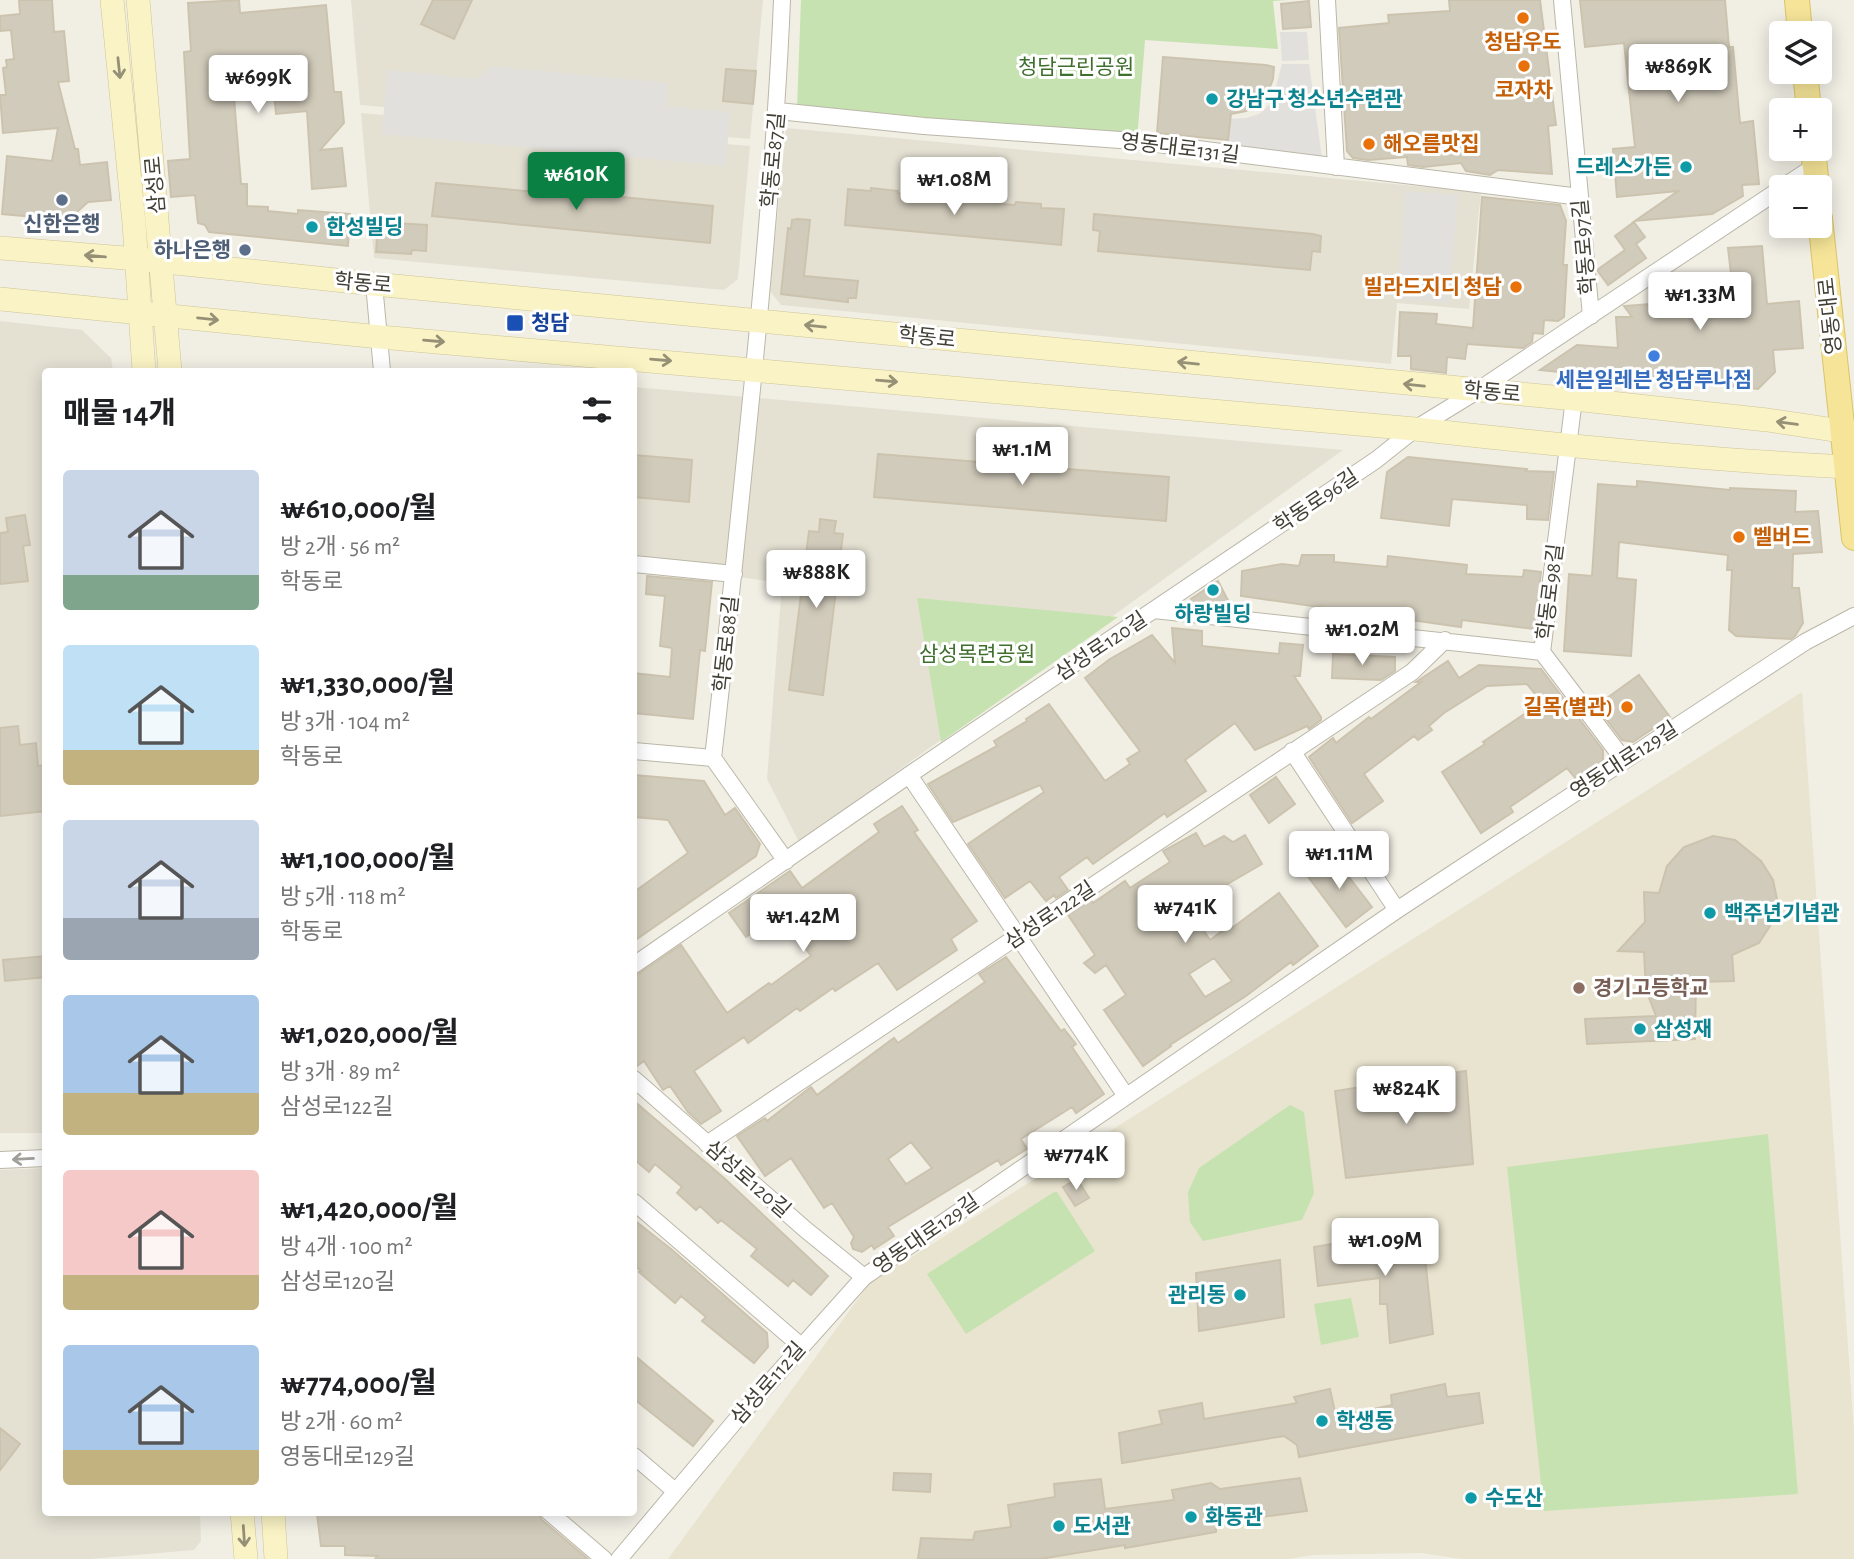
<!DOCTYPE html>
<html lang="ko">
<meta charset="utf-8">
<style>
:root{--surface:#fff;--page:#f6f6f6;--text:#202124;--muted:#757577;--accent:#0b8043}
body{margin:0;font-family:"Alegreya Sans","Noto Sans KR",sans-serif;background:var(--page);color:var(--text);height:100vh;display:flex;flex-direction:column;font-size:26px;white-space:nowrap}
*{box-sizing:border-box;margin:0}
p{font-size:23px;color:var(--muted)}
.icon{flex:none;width:38px;height:38px;fill:none;stroke:currentColor;stroke-width:2;stroke-linecap:round;stroke-linejoin:round}
.map{position:relative;flex:1;overflow:hidden}
.sheet{position:absolute;left:42px;top:368px;width:595px;height:1148px;display:flex;flex-direction:column;background:var(--surface);border-radius:7px;box-shadow:0 4px 18px #0003}
.sheet>*{flex:none}
.fabs{position:absolute;left:1769px;top:21px;display:grid;gap:14px}
.fabs a{display:grid;place-items:center;width:63px;height:63px;border-radius:7px;background:var(--surface);box-shadow:0 4px 18px #0003;font-size:35px}
.price{position:absolute;translate:-50% -60px;padding:0 16px;border-radius:7px;background:#fff;color:#222;font-size:23px;line-height:46px;filter:drop-shadow(0 2px 4px #0008)}
.price::after{content:'';position:absolute;left:50%;top:42px;width:21px;height:16px;margin-left:-10px;background:inherit;clip-path:polygon(0 0,100% 0,50% 100%)}
.price.selected{background:var(--accent);color:#fff}
ul{padding:0;list-style:none}
li{display:flex;align-items:center;gap:21px;height:175px;padding:0 21px}
li span{display:grid;place-items:center;flex:none;width:196px;height:140px;border-radius:7px;color:#555}
li>.icon{margin-inline-start:auto}
span .icon{width:84px;height:84px;fill:#fffc;stroke-width:1}
li b{font-size:30px}
h2{display:flex;justify-content:space-between;align-items:center;height:84px;padding:0 21px;font-size:30px}
.map>svg:first-child{display:block}
.residential{fill:#e4e1d3}
.education{fill:#e9e4cf}
.green{fill:#c6e2b0}
.parking{fill:#e2e0dc}
.building{fill:#d1cbbb;stroke:#ccc3af;stroke-width:2;fill-rule:evenodd}
.lines{fill:none;stroke-linecap:round;stroke-linejoin:round}
.street-casing{stroke:#bbb7a8;stroke-width:18}
.secondary-casing{stroke:#cec597;stroke-width:24}
.primary-casing{stroke:#dac469;stroke-width:26}
.street{stroke:#fff;stroke-width:16}
.secondary{stroke:#faf3c5;stroke-width:23}
.primary{stroke:#f6e598;stroke-width:24}
.oneway{stroke:#959076}
.oneway2{stroke:#a09f9a}
.food-dot{fill:#e8710a;stroke:#fff;stroke-width:2.5}
.culture-dot{fill:#0f9aa8;stroke:#fff;stroke-width:2.5}
.service-dot{fill:#5c6f8a;stroke:#fff;stroke-width:2.5}
.transit-dot{fill:#1a4fb4;stroke:#fff;stroke-width:2.5}
.shop-dot{fill:#3f7fe0;stroke:#fff;stroke-width:2.5}
.education-dot{fill:#8d6e63;stroke:#fff;stroke-width:2.5}
.labels{text-anchor:middle;stroke-width:6;stroke-linejoin:round;paint-order:stroke}
.food-label{font-size:21px;font-weight:bold;fill:#c56008;stroke:#fff}
.park-label{font-size:21px;fill:#3f6f2d;stroke:#fff}
.culture-label{font-size:21px;font-weight:bold;fill:#0d838f;stroke:#fff;text-anchor:start}
.street-label{font-size:21px;fill:#423f35;stroke:#fff}
.service-label{font-size:21px;font-weight:bold;fill:#4e5e75;stroke:#fff}
.transit-label{font-size:21px;font-weight:bold;fill:#164399;stroke:#fff;text-anchor:start}
.shop-label{font-size:21px;font-weight:bold;fill:#366cbe;stroke:#fff}
.education-label{font-size:21px;font-weight:bold;fill:#785e54;stroke:#fff;text-anchor:start}
</style>
<div class="map">
<svg width="1854" height="1559" viewBox="0 0 1854 1559">
<rect width="100%" height="100%" fill="#f1eee4"/>
<path class="residential" d="M351 0H763L750 139 360 105Z
M361 113 750 146 738 279 724 290 374 258Z
M786 128 1481 192 1469 309 1397 303 1391 364 781 305 770 291Z
M0 321 82 330 111 358 113 371H46L45 1133H0Z
M634 387 1343 450 799 842 767 779 782 583 634 562Z
M45 1168 46 1512H200L201 1541 194 1550 90 1559H0V1170Z"/>
<path class="education" d="M1802 692 1854 1432V1559H1462L1421 1553 1312 1555 1289 1559H668L869 1284Z"/>
<path class="green" d="M801 0H1287L1273 1 1278 49 1145 40 1137 140 797 109Z
M917 598 1118 617 941 742Z
M1290 1105 1304 1112 1314 1193 1302 1220 1203 1241 1190 1222 1188 1192 1199 1168Z
M1768 1134 1798 1494 1544 1511 1507 1167Z
M1054 1192H1057L1095 1251 966 1334 927 1274Z
M1351 1298 1359 1337 1321 1345 1314 1304Z"/>
<path class="parking" d="M1280 32H1307L1309 60 1282 61Z
M1282 64H1309L1322 158 1225 148 1228 119 1246 118 1259 114 1272 102Z
M491 66 668 83 666 106 730 112 726 166 382 134 387 70 476 79Z
M1406 191 1458 195 1449 303 1397 299Z"/>
<path class="building" d="M19 0H52L54 32 64 31 69 81 58 82 75 149H78L80 165 107 162 111 200 88 202 68 220 2 214 7 156 52 161 58 128 3 133 0 95H6L3 68 7 67 6 60 14 59 11 30 0 31V16L20 14Z
M239 0 240 13 326 5 334 92H341L344 123 320 150 342 148 346 186 312 189 307 111 276 114 273 83 233 86 241 184H247V206L268 207V211L298 214V210L350 214 348 246 209 232 205 225 198 223 195 195 171 197 168 161 190 159 184 52 191 51 188 3Z
M433 0H472L454 39 421 24Z
M1449 0H1540L1556 125 1548 126 1552 174 1498 170 1490 175 1466 171 1461 163 1423 167 1408 165 1407 157 1368 160 1353 158 1347 151 1339 28 1389 23 1388 15 1450 11Z
M1580 0H1725L1729 47H1733L1740 123 1753 121 1759 184 1742 185 1743 196 1712 214 1635 221 1678 191 1617 197 1613 149 1635 147 1624 43 1585 47Z
M1309 1 1311 27 1283 29 1281 4Z
M1163 57 1266 65 1274 67 1273 79 1268 92 1258 104 1246 111 1231 114 1228 140 1157 133Z
M726 69 756 71 753 104 723 101Z
M436 183 537 192V189L571 192 713 206 710 243 432 216Z
M871 188 898 191 897 193 943 198 944 195 970 198 969 201 1015 205 1016 202 1041 204V208L1064 209 1061 245 845 225 848 189 871 191Z
M1482 197 1560 205 1566 221 1563 265H1567L1564 317 1558 321 1544 320 1543 334 1533 333 1532 342 1523 348 1467 344 1465 359 1447 357 1446 373 1411 369V356H1398L1400 312 1437 314 1436 324 1473 328Z
M1094 214 1313 234 1321 236 1320 252 1312 251 1310 270 1098 251 1100 231 1093 230Z
M797 219 810 220 804 276 858 281 856 298H848V302L781 294 788 228 791 229 792 220Z
M378 222 427 225 426 251 412 250 411 254 376 252Z
M1634 222 1645 237 1636 244 1646 258 1608 285 1597 270 1625 250 1615 236Z
M1762 246 1767 304 1799 301 1803 348 1773 350 1775 372 1758 389 1609 373 1608 377 1540 370 1577 345 1618 348 1616 317H1632L1624 306 1676 302 1674 279 1731 274 1728 248Z
M878 454 1169 477 1166 521 874 497Z
M634 455 692 460 689 502 634 497Z
M1408 457 1527 469 1526 471 1554 472 1548 520 1527 519V505L1452 499 1449 526 1381 518 1387 472Z
M1637 481 1730 490V488L1796 491 1795 512 1818 511 1822 552 1793 554 1792 588H1799L1803 623 1795 636 1791 639 1736 636 1729 630 1732 570H1727L1728 555 1619 542 1617 578 1636 580 1631 656 1564 651 1569 574 1592 576 1598 484 1637 487Z
M25 515 30 545 23 546 28 581 0 584V533L8 532 6 518Z
M820 519 836 521 834 533 843 534 823 695 789 690 809 531 819 532Z
M1302 555H1334V562L1387 567 1388 556 1414 559 1467 565 1466 574 1523 577 1524 570 1541 572 1534 629 1462 620 1461 627 1241 596 1242 571 1282 564 1299 566Z
M647 576 712 582 705 651 700 650 693 719 634 713V673L670 677 672 648 660 646 665 596 646 594Z
M1218 581 1232 608 1193 604 1191 599Z
M1172 628 1202 631V646L1279 654 1280 643 1303 645 1300 676H1294L1321 717V720L1309 729 1307 726 1255 750 1235 723 1185 760 1206 791 1167 817 1165 813 1093 864 1087 857 1059 877 1068 890 1056 898 1054 895 1046 901 1030 881 1005 898 968 844 1044 792 1040 785 953 822 928 784 997 746 994 741 1027 721 1026 719 1049 704 1105 781 1130 764 1127 759 1140 751 1085 678 1110 659 1152 635 1175 663Z
M1333 654 1395 657V671L1381 680 1332 678Z
M1448 661 1459 678 1479 665 1541 669 1603 750V760L1576 779 1567 768 1510 807 1513 812 1481 833 1442 772 1485 744 1483 742 1542 702 1527 684 1487 686 1444 713 1429 726 1432 730 1418 740 1414 736 1364 774 1383 801 1352 823 1309 757 1333 738 1336 743 1369 717 1371 719 1421 682H1416Z
M1639 675 1670 717 1633 742 1622 740 1596 706Z
M18 726 20 745 36 743 38 766 46 765V811L0 816V728Z
M634 775 704 781 725 815 735 808 760 844 756 856 634 941V892L688 853 668 820 634 817Z
M1276 777 1295 804 1269 823 1250 795Z
M902 806 918 830 914 832 977 921 951 939 957 950 897 990 878 963 835 991 833 988 800 1011 797 1008 748 1043 744 1037 694 1071 721 1111 701 1124 688 1112 670 1086 663 1090 644 1061 634 1068V977L681 945 727 1013 769 983 771 985 811 956 792 930 786 934 761 927 746 937 729 913 790 871 802 888 879 832 874 824Z
M1196 833 1204 847 1224 836 1233 842 1245 835 1262 864 1188 907 1210 940 1230 925 1232 928 1279 893 1318 946 1293 965 1291 962 1246 996 1170 1045 1171 1046 1143 1066 1104 1010 1126 995 1106 965 1095 973 1084 963 1095 955 1068 915 1091 900 1093 903 1125 881 1130 888 1170 862 1163 851ZM1214 958 1232 981 1205 997 1189 974Z
M1713 836 1735 840 1761 861 1773 880 1778 904 1770 926 1759 943 1732 955 1734 981 1696 982 1695 1039 1587 1044 1585 1019 1656 1016 1646 990 1644 952 1618 951 1645 922 1644 892 1659 893 1667 866 1684 847Z
M1332 855 1372 907 1346 927 1306 874Z
M46 956V977L5 981 3 960Z
M1006 957 1061 1031 1064 1029 1076 1044 1072 1047 1104 1094 1076 1113 1072 1107 1021 1139 1027 1149 1001 1165 998 1160 888 1227 894 1236 874 1249 872 1245 862 1252 853 1249 851 1243 854 1237 832 1203 824 1208 791 1158 765 1176 737 1136 765 1118 767 1121 811 1087 817 1095 894 1038 898 1043 985 982 979 974ZM911 1142 932 1168 906 1184 888 1159Z
M1466 1071 1473 1164 1346 1178 1335 1091Z
M634 1101 724 1178 828 1276 811 1295 793 1280 788 1286 751 1256 757 1249 721 1220 718 1223 700 1206 696 1210 677 1193 682 1187 655 1164 649 1172 634 1159Z
M1077 1179 1089 1198 1075 1206 1063 1187Z
M634 1220 671 1249 767 1333 768 1347 754 1363 702 1321 706 1317 681 1296 675 1303 639 1272 641 1271 634 1265Z
M1407 1231 1410 1240 1423 1238 1433 1334 1390 1343 1387 1304H1380V1278L1318 1286 1314 1247Z
M1280 1260 1284 1317 1199 1331 1196 1273Z
M634 1355 713 1421 693 1446 634 1399Z
M1445 1384 1447 1397 1479 1393 1483 1423 1299 1457 1297 1445 1284 1436 1122 1463 1119 1433 1162 1424 1159 1411 1202 1403 1204 1419 1297 1403 1294 1397 1330 1389 1336 1417 1392 1405 1391 1395Z
M0 1428 20 1444 0 1470Z
M894 1473 931 1474 930 1492 893 1490Z
M1300 1478 1307 1511 1216 1523V1532L1125 1548V1545L1040 1559H918L921 1538 973 1540 975 1532 1011 1527 1008 1505 1055 1497 1054 1484 1101 1479 1105 1509 1174 1500 1172 1490 1211 1483 1220 1489Z
M332 1512H537L542 1520 588 1559H375L378 1556 345 1555V1546H321L317 1514Z"/>
<g class="lines">
<g class="street-casing">
<path id="street" d="M782 0C777 124 766 246 754 369 741 499 728 629 713 758L786 861
M1327 0 1336 167
M1562 0 1591 316
M778 111 924 126 1134 141 1580 197
M1783 187 1815 166
M374 284 382 371
M1574 399 1542 652 1623 759
M634 564 734 574
M1154 610 1542 652
M634 751 713 758
M1292 751 1397 910
M909 775 1126 1096
M634 965 909 775 1376 460 1415 429 1477 391 1782 188
M634 1079 806 1230 864 1277
M707 1144 1412 672 1445 640
M0 1160 46 1158
M634 1202 801 1346
M634 1456 675 1491
M549 1512 604 1559
M619 1559 736 1420 864 1277 1397 910 1805 642 1854 616"/>
</g>
<g class="secondary-casing">
<path id="secondary" d="M112 0 134 223 144 371
M138 0 170 371
M0 248 137 259 374 284 1574 399 1767 420 1854 433
M0 299 380 337 1415 429C1559 445 1703 460 1848 467L1854 465
M242 1512 246 1559
M273 1512 276 1559"/>
</g>
<g class="primary-casing">
<path id="primary" d="M1797 0 1800 33
M1805 72 1809 110
M1813 149 1817 187
M1820 218 1854 538"/>
</g>
<use href="#street" class="street"/>
<use href="#secondary" class="secondary"/>
<use href="#primary" class="primary"/>
</g>
<defs><path id="oneway-shaft" d="M-6 0H5M1.5-3L5.5 0L1.5 3" fill="none" stroke-width="1.6" stroke-linecap="round" stroke-linejoin="round" transform="scale(1.75)"/></defs>
<g class="oneway">
<use href="#oneway-shaft" transform="translate(119 68) rotate(84)"/>
<use href="#oneway-shaft" transform="translate(95 256) rotate(-175)"/>
<use href="#oneway-shaft" transform="translate(208 319) rotate(6)"/>
<use href="#oneway-shaft" transform="translate(815 326) rotate(-174)"/>
<use href="#oneway-shaft" transform="translate(434 341) rotate(5)"/>
<use href="#oneway-shaft" transform="translate(661 360) rotate(5)"/>
<use href="#oneway-shaft" transform="translate(1188 363) rotate(-174)"/>
<use href="#oneway-shaft" transform="translate(887 381) rotate(5)"/>
<use href="#oneway-shaft" transform="translate(1414 385) rotate(-174)"/>
<use href="#oneway-shaft" transform="translate(1787 423) rotate(-172)"/>
<use href="#oneway-shaft" transform="translate(244 1536) rotate(86)"/>
</g>
<use class="oneway2" href="#oneway-shaft" transform="translate(23 1159) rotate(177)"/>
<g class="food-dot">
<circle cx="1523" cy="18" r="7"/>
<circle cx="1524" cy="66" r="7"/>
<circle cx="1369" cy="144" r="7"/>
<circle cx="1516" cy="287" r="7"/>
<circle cx="1739" cy="537" r="7"/>
<circle cx="1627" cy="707" r="7"/>
</g>
<g class="culture-dot">
<circle cx="1212" cy="99" r="7"/>
<circle cx="1686" cy="167" r="7"/>
<circle cx="312" cy="227" r="7"/>
<circle cx="1213" cy="590" r="7"/>
<circle cx="1710" cy="913" r="7"/>
<circle cx="1640" cy="1029" r="7"/>
<circle cx="1240" cy="1295" r="7"/>
<circle cx="1322" cy="1421" r="7"/>
<circle cx="1471" cy="1498" r="7"/>
<circle cx="1191" cy="1517" r="7"/>
<circle cx="1059" cy="1526" r="7"/>
</g>
<g class="service-dot">
<circle cx="62" cy="200" r="7"/>
<circle cx="245" cy="250" r="7"/>
</g>
<rect class="transit-dot" x="506" y="314" width="18" height="18" rx="3.5"/>
<circle class="shop-dot" cx="1654" cy="356" r="7"/>
<circle class="education-dot" cx="1579" cy="988" r="7"/>
<g class="labels">
<g class="food-label">
<text x="1523" y="49">청담우도</text>
<text x="1524" y="97">코자차</text>
<text x="1383" y="151" text-anchor="start">해오름맛집</text>
<text x="1502" y="294" text-anchor="end">빌라드지디 청담</text>
<text x="1753" y="544" text-anchor="start">벨버드</text>
<text x="1613" y="714" text-anchor="end">길목(별관)</text>
</g>
<g class="park-label">
<text x="1076" y="74">청담근린공원</text>
<text x="977" y="661">삼성목련공원</text>
</g>
<g class="culture-label">
<text x="1226" y="106">강남구 청소년수련관</text>
<text x="1672" y="174" text-anchor="end">드레스가든</text>
<text x="326" y="234">한성빌딩</text>
<text x="1213" y="621" text-anchor="middle">하랑빌딩</text>
<text x="1724" y="920">백주년기념관</text>
<text x="1654" y="1036">삼성재</text>
<text x="1226" y="1302" text-anchor="end">관리동</text>
<text x="1336" y="1428">학생동</text>
<text x="1485" y="1505">수도산</text>
<text x="1205" y="1524">화동관</text>
<text x="1073" y="1533">도서관</text>
</g>
<g class="street-label">
<text transform="translate(1180 148) rotate(7)" y="7">영동대로131길</text>
<text transform="translate(773 160) rotate(-85)" y="7">학동로87길</text>
<text transform="translate(155 185) rotate(-95)" y="7">삼성로</text>
<text transform="translate(1584 247) rotate(-95)" y="7">학동로97길</text>
<text transform="translate(363 283) rotate(5)" y="7">학동로</text>
<text transform="translate(1830 316) rotate(-96)" y="7">영동대로</text>
<text transform="translate(927 337) rotate(6)" y="7">학동로</text>
<text transform="translate(1492 392) rotate(5)" y="7">학동로</text>
<text transform="translate(1316 501) rotate(-34)" y="7">학동로96길</text>
<text transform="translate(1550 592) rotate(-83)" y="7">학동로98길</text>
<text transform="translate(726 644) rotate(-84)" y="7">학동로88길</text>
<text transform="translate(1101 646) rotate(-34)" y="7">삼성로120길</text>
<text transform="translate(1624 760) rotate(-33)" y="7">영동대로129길</text>
<text transform="translate(1050 915) rotate(-34)" y="7">삼성로122길</text>
<text transform="translate(748 1179) rotate(41)" y="7">삼성로120길</text>
<text transform="translate(926 1234) rotate(-35)" y="7">영동대로129길</text>
<text transform="translate(768 1383) rotate(-49)" y="7">삼성로112길</text>
</g>
<g class="service-label">
<text x="62" y="231">신한은행</text>
<text x="231" y="257" text-anchor="end">하나은행</text>
</g>
<g class="transit-label">
<text x="531" y="330">청담</text>
</g>
<g class="shop-label">
<text x="1654" y="387">세븐일레븐 청담루나점</text>
</g>
<g class="education-label">
<text x="1593" y="995">경기고등학교</text>
</g>
</g>
</svg>
<div class="fabs">
<a><svg class="icon" aria-label="layers" viewBox="0 0 24 24"><path d="M12 4l9 5-9 5-9-5zM3 14l9 5 9-5"/></svg></a>
<a>+</a>
<a>−</a>
</div>
<b class="price" style="left:1678px;top:104px">₩869K</b>
<b class="price" style="left:258px;top:115px">₩699K</b>
<b class="price selected" style="left:576px;top:212px">₩610K</b>
<b class="price" style="left:954px;top:217px">₩1.08M</b>
<b class="price" style="left:1700px;top:332px">₩1.33M</b>
<b class="price" style="left:1022px;top:487px">₩1.1M</b>
<b class="price" style="left:816px;top:610px">₩888K</b>
<b class="price" style="left:1362px;top:667px">₩1.02M</b>
<b class="price" style="left:1339px;top:891px">₩1.11M</b>
<b class="price" style="left:1185px;top:945px">₩741K</b>
<b class="price" style="left:803px;top:954px">₩1.42M</b>
<b class="price" style="left:1406px;top:1126px">₩824K</b>
<b class="price" style="left:1076px;top:1192px">₩774K</b>
<b class="price" style="left:1385px;top:1278px">₩1.09M</b>
<section class="sheet">
<h2>매물 14개<svg class="icon" aria-label="filters" viewBox="0 0 24 24"><path d="M4 7h16M4 17h16"/><circle cx="9" cy="7" r="2"/><circle cx="15" cy="17" r="2"/></svg></h2>
<ul>
<li><span style="background:linear-gradient(#c9d6e8 75%,#7fa58c 0)"><svg class="icon" aria-label="home" viewBox="0 0 24 24"><path d="M3 11l9-7 9 7M6 9v11h12V9"/></svg></span><div><b>₩610,000/월</b><p>방 2개 · 56 m²</p><p>학동로</p></div></li>
<li><span style="background:linear-gradient(#bfe0f5 75%,#c2b280 0)"><svg class="icon" aria-label="home" viewBox="0 0 24 24"><path d="M3 11l9-7 9 7M6 9v11h12V9"/></svg></span><div><b>₩1,330,000/월</b><p>방 3개 · 104 m²</p><p>학동로</p></div></li>
<li><span style="background:linear-gradient(#c9d6e8 70%,#9aa5b1 0)"><svg class="icon" aria-label="home" viewBox="0 0 24 24"><path d="M3 11l9-7 9 7M6 9v11h12V9"/></svg></span><div><b>₩1,100,000/월</b><p>방 5개 · 118 m²</p><p>학동로</p></div></li>
<li><span style="background:linear-gradient(#a9c7e8 70%,#c2b280 0)"><svg class="icon" aria-label="home" viewBox="0 0 24 24"><path d="M3 11l9-7 9 7M6 9v11h12V9"/></svg></span><div><b>₩1,020,000/월</b><p>방 3개 · 89 m²</p><p>삼성로122길</p></div></li>
<li><span style="background:linear-gradient(#f6c9c9 75%,#c2b280 0)"><svg class="icon" aria-label="home" viewBox="0 0 24 24"><path d="M3 11l9-7 9 7M6 9v11h12V9"/></svg></span><div><b>₩1,420,000/월</b><p>방 4개 · 100 m²</p><p>삼성로120길</p></div></li>
<li><span style="background:linear-gradient(#a9c7e8 75%,#c2b280 0)"><svg class="icon" aria-label="home" viewBox="0 0 24 24"><path d="M3 11l9-7 9 7M6 9v11h12V9"/></svg></span><div><b>₩774,000/월</b><p>방 2개 · 60 m²</p><p>영동대로129길</p></div></li>
</ul>
</section>
</div>
